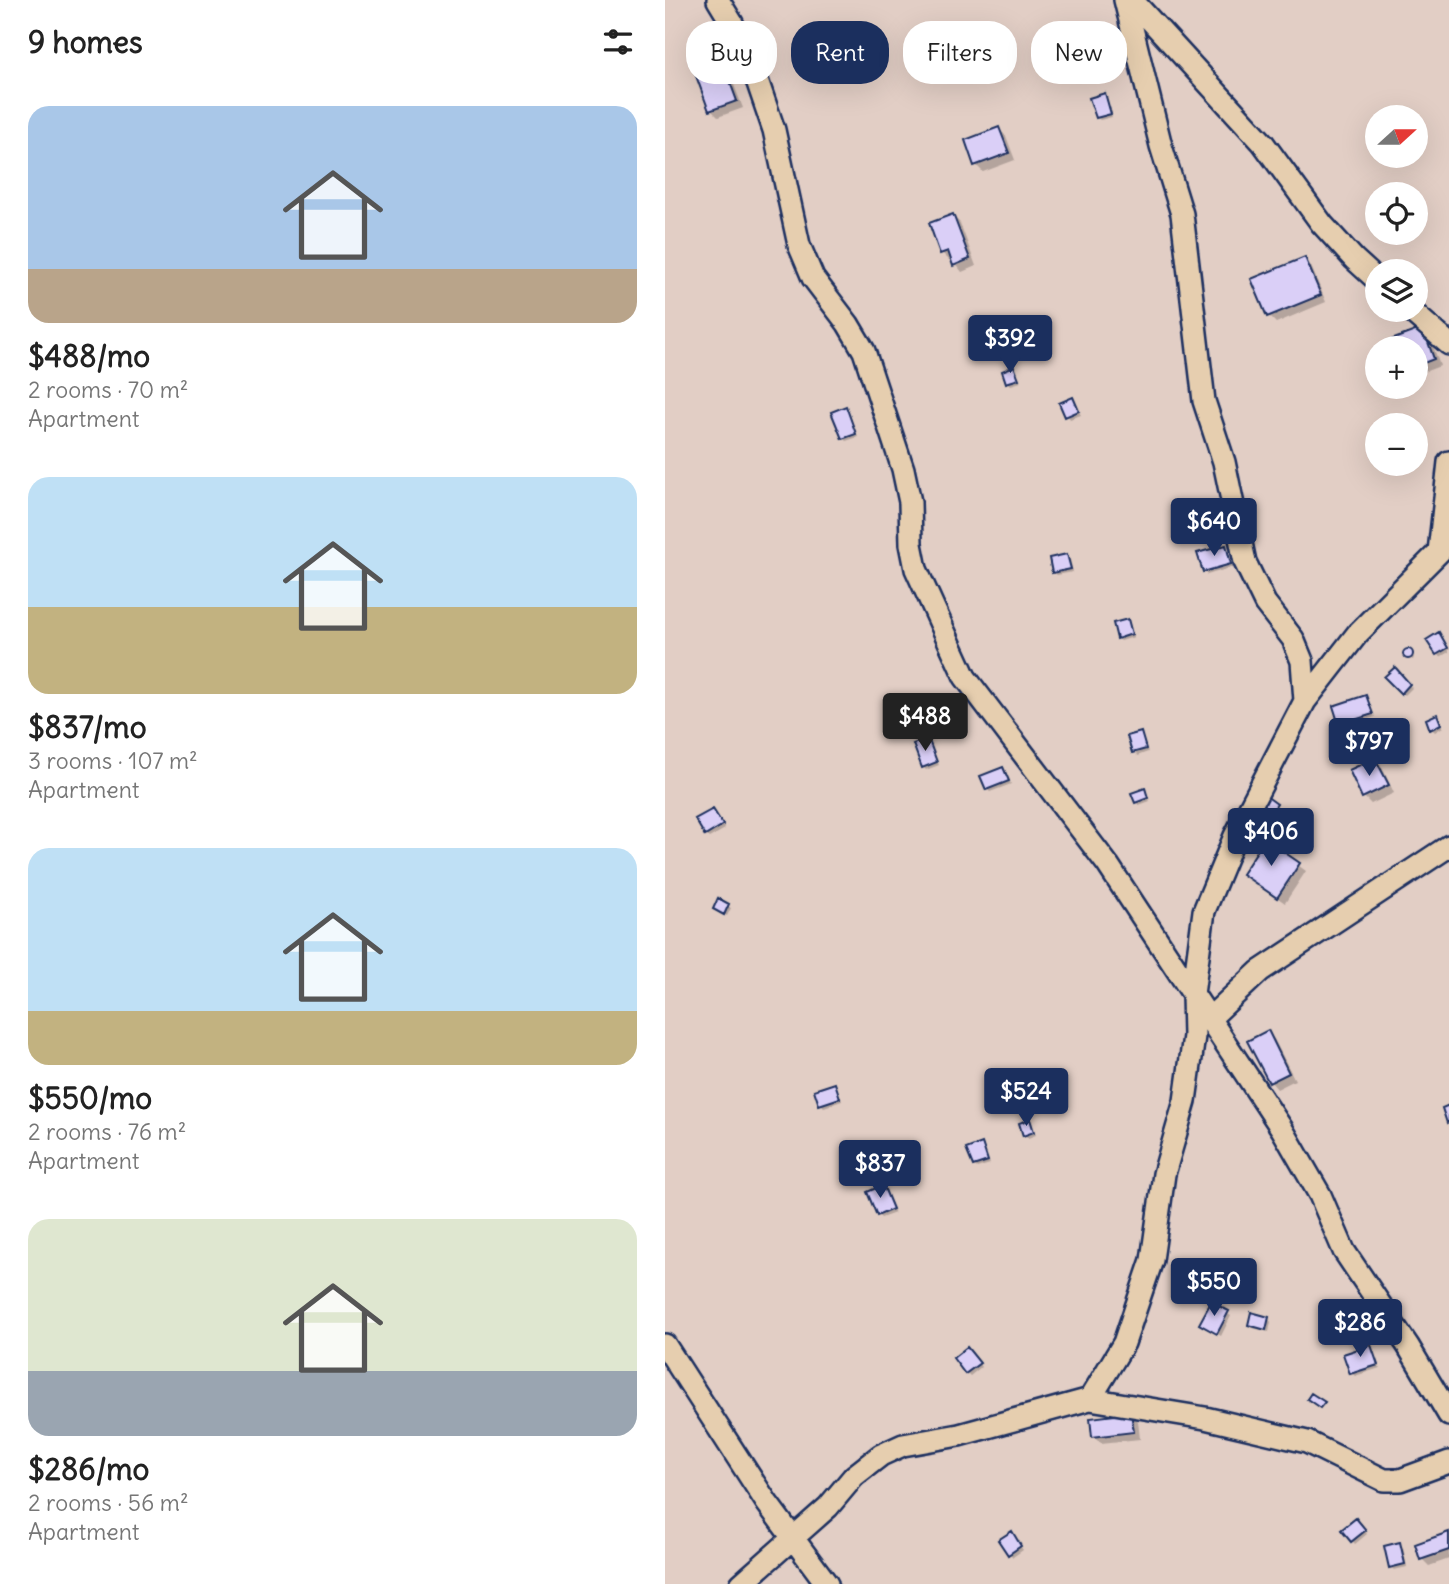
<!DOCTYPE html>
<meta charset="utf-8">
<style>
:root{--surface:#fff;--page:#f6f6f6;--text:#222;--muted:#767676;--accent:#1b2f5e}
body{margin:0;font-family:Delius,sans-serif;background:var(--page);color:var(--text);height:100vh;display:flex;flex-direction:column;font-size:26px;white-space:nowrap}
*{box-sizing:border-box;margin:0}
p{font-size:23px;color:var(--muted)}
.icon{flex:none;width:38px;height:38px;fill:none;stroke:currentColor;stroke-width:2;stroke-linecap:round;stroke-linejoin:round}
.map{position:relative;flex:1;overflow:hidden}
.drawer{display:flex;flex-direction:column;background:var(--surface);width:665px}
.drawer>*{flex:none}
.hud{position:absolute;left:21px;top:21px;width:658px;height:63px;display:flex;gap:14px}
.needle{width:46px;rotate:69deg}
.tools{position:absolute;left:700px;top:105px;display:grid;gap:14px}
.tools a{display:grid;place-items:center;width:63px;height:63px;border-radius:50%;background:var(--surface);box-shadow:0 7px 28px #0002;font-size:35px}
.price{position:absolute;translate:-50% -60px;padding:0 16px;border-radius:7px;background:var(--accent);color:#fff;font-size:23px;line-height:46px;filter:drop-shadow(0 2px 4px #0008)}
.price::after{content:'';position:absolute;left:50%;top:42px;width:21px;height:16px;margin-left:-10px;background:inherit;clip-path:polygon(0 0,100% 0,50% 100%)}
.price.on{background:#222;color:#fff}
ul{padding:0;list-style:none}
li{display:grid;align-content:center;gap:14px;height:371px;padding:0 28px}
li span{display:grid;place-items:center;height:217px;border-radius:21px;color:#555}
li>.icon{margin-inline-start:auto}
span .icon{width:126px;height:126px;fill:#fffc;stroke-width:1}
li b{font-size:30px}
h2{display:flex;justify-content:space-between;align-items:center;height:84px;padding:0 28px;font-size:30px}
.pill{padding:0 24px;border-radius:28px;background:var(--surface);box-shadow:0 7px 28px #0002;font-size:24px;line-height:63px}
.pill.on{background:var(--accent);color:#fff}
main{display:flex;flex:1;min-height:0}
.map>svg:first-child{display:block}
.shadow{fill:#0003}
.building{fill:#dacff7;stroke:#1b2f5e;stroke-width:2}
.lines{fill:none;stroke-linecap:round;stroke-linejoin:round}
.street-casing{stroke:#1b2f5e;stroke-width:26}
.street{stroke:#e6ceaf;stroke-width:21}
</style>
<main>
<section class="drawer">
<h2>9 homes<svg class="icon" aria-label="filters" viewBox="0 0 24 24"><path d="M4 7h16M4 17h16"/><circle cx="9" cy="7" r="2"/><circle cx="15" cy="17" r="2"/></svg></h2>
<ul>
<li><span style="background:linear-gradient(#a9c7e8 75%,#b9a48a 0)"><svg class="icon" aria-label="home" viewBox="0 0 24 24"><path d="M3 11l9-7 9 7M6 9v11h12V9"/></svg></span><div><b>$488/mo</b><p>2 rooms · 70 m²</p><p>Apartment</p></div></li>
<li><span style="background:linear-gradient(#bfe0f5 60%,#c2b280 0)"><svg class="icon" aria-label="home" viewBox="0 0 24 24"><path d="M3 11l9-7 9 7M6 9v11h12V9"/></svg></span><div><b>$837/mo</b><p>3 rooms · 107 m²</p><p>Apartment</p></div></li>
<li><span style="background:linear-gradient(#bfe0f5 75%,#c2b280 0)"><svg class="icon" aria-label="home" viewBox="0 0 24 24"><path d="M3 11l9-7 9 7M6 9v11h12V9"/></svg></span><div><b>$550/mo</b><p>2 rooms · 76 m²</p><p>Apartment</p></div></li>
<li><span style="background:linear-gradient(#dfe7d0 70%,#9aa5b1 0)"><svg class="icon" aria-label="home" viewBox="0 0 24 24"><path d="M3 11l9-7 9 7M6 9v11h12V9"/></svg></span><div><b>$286/mo</b><p>2 rooms · 56 m²</p><p>Apartment</p></div></li>
</ul>
</section>
<div class="map">
<svg width="784" height="1584" viewBox="0 0 784 1584">
<rect width="100%" height="100%" fill="#e2cec5"/>
<filter id="ink" filterUnits="userSpaceOnUse"><feTurbulence type="fractalNoise" baseFrequency=".0143" numOctaves="2"/><feDisplacementMap in="SourceGraphic" scale="14" xChannelSelector="R" yChannelSelector="G"/><feConvolveMatrix kernelMatrix="1 2 1 2 8 2 1 2 1" color-interpolation-filters="sRGB"/></filter>
<g filter="url(#ink)">
<path class="shadow" d="M34 54 41 59 42 71 57 65 64 72 78 108 53 117 46 110 39 74 26 61V58Z
M439 95 447 117 435 120 432 117Z
M334 129 341 136 350 160 318 172 311 165Z
M288 216 295 223 311 266 297 272 287 259 284 260 277 253Z
M639 259 646 266 661 302 611 323 604 316Z
M765 337 775 366 751 375V348H730L728 341Z
M348 368 356 382 346 385 343 382Z
M407 399 416 415 405 419 396 404Z
M181 408 193 437 181 441 178 438Z
M560 547 568 567 542 575 539 571Z
M402 556 405 559 408 572 392 575 389 572Z
M463 621 469 637 456 641 453 638Z
M774 634 784 650V652L775 657 772 654Z
M742 651 749 657 748 660 740 655Z
M730 670 747 688 740 695 722 677Z
M709 715 710 717 678 726Z
M771 716 778 727 770 732 767 729Z
M475 734 483 752 472 756 464 737Z
M263 740 274 765 261 770 258 767Z
M710 760 717 767 729 793 706 804 699 797 686 771Z
M338 769 346 784 325 792 322 789Z
M479 790 485 801 474 805 471 802Z
M601 799 614 809 608 818 598 811Z
M51 814 60 829 44 838 41 835Z
M600 841 641 871 620 903 579 874Z
M54 901 66 908 62 916 50 909Z
M602 1032 609 1039 630 1080 612 1089 606 1082Z
M170 1085 177 1101 159 1107 156 1104Z
M364 1121 371 1135 363 1138 360 1135Z
M316 1145 325 1164 312 1168 309 1165Z
M218 1187 230 1213 216 1218 213 1215Z
M546 1304 566 1316 556 1336 536 1324Z
M603 1318 606 1322 604 1332 588 1328 585 1325Z
M705 1347 715 1368 690 1376 686 1373Z
M305 1352 316 1367 305 1376 302 1373Z
M466 1414 473 1421 475 1439 436 1443 429 1436Z
M694 1523 702 1534 690 1544 679 1531Z
M784 1534V1559L764 1566 757 1559 752 1545Z
M349 1537 358 1550 348 1557 345 1554Z
M735 1544 738 1547 742 1567 729 1570 726 1567Z"/>
<path class="building" d="M24 60a8 8 0 1 1 16 0a8 8 0 1 1-16 0Z
M58 63 72 101 44 111 30 73Z
M440 93 446 114 431 118 424 98Z
M334 127 344 153 309 166 300 140Z
M288 214 305 259 288 266 283 251 275 254 264 223Z
M640 257 656 295 602 317 586 279Z
M758 328 769 359 751 366V348H729L726 340Z
M349 366 354 379 341 383 337 371Z
M408 397 414 411 400 417 394 403Z
M181 406 191 434 177 439 166 412Z
M561 545 566 564 538 572 532 553Z
M402 554 406 569 387 573 384 558Z
M463 619 467 634 452 639 448 623Z
M774 632 783 648 771 655 761 640Z
M738 654a5 5 0 1 1 10 0a5 5 0 1 1-10 0Z
M730 667 745 684 736 694 719 677Z
M701 695 708 714 674 725 668 706Z
M772 714 776 724 765 730 761 719Z
M476 732 481 749 467 753 462 736Z
M263 738 272 762 257 768 248 744Z
M710 758 724 785 697 798 684 770Z
M338 767 344 781 321 790 315 776Z
M480 788 483 798 470 803 466 793Z
M601 796 612 804 604 816 592 808Z
M48 809 58 825 40 836 30 819Z
M600 839 635 863 612 898 577 874Z
M53 898 64 904 59 915 48 909Z
M603 1030 624 1073 604 1083 582 1041Z
M170 1083 175 1098 154 1105 149 1090Z
M784 1105V1122L782 1123 777 1108Z
M365 1119 369 1132 358 1136 354 1123Z
M317 1143 323 1161 308 1166 301 1149Z
M218 1185 228 1209 212 1216 202 1192Z
M546 1302 564 1311 552 1334 534 1324Z
M586 1312 604 1317 601 1330 583 1325Z
M706 1345 713 1365 685 1374 678 1354Z
M302 1347 315 1363 300 1374 288 1358Z
M646 1393 660 1402 655 1408 642 1399Z
M466 1413 469 1432 427 1437 425 1418Z
M691 1518 701 1530 686 1542 676 1530Z
M347 1531 356 1546 343 1555 333 1540Z
M784 1532V1550L755 1560 750 1544Z
M735 1542 740 1564 724 1568 719 1546Z"/>
<g class="lines">
<g class="street-casing">
<path id="street" d="M53 0 67 23 93 83 109 130 134 245 148 278 183 324 199 351 238 469 245 502 246 544 251 569 300 677 443 865 617 1129 655 1195 679 1251 743 1346 784 1415
M460 0 496 146 517 214 539 401 559 462 580 562 600 603 628 639 637 661 640 701
M467 0 598 143 657 224 689 259 712 280
M745 310 784 344
M774 552 784 462
M544 1019 595 971 784 846
M0 1345 102 1503 162 1584
M425 1399 459 1343 487 1260 499 1174 520 1101 529 1036 528 994 539 911 570 836 640 701 693 633 784 542
M76 1584 163 1507 189 1476 216 1455 238 1445 294 1435 425 1399 540 1418 642 1442 719 1480H735L784 1462"/>
</g>
<use href="#street" class="street"/>
</g>
</g>
</svg>
<div class="tools">
<a><svg class="needle" viewBox="-14 -14 28 28"><path d="M0-13l5 13h-10z" fill="#e53935"/><path d="M0 13l5-13h-10z" fill="#767676"/></svg></a>
<a><svg class="icon" aria-label="locate" viewBox="0 0 24 24"><circle cx="12" cy="12" r="6"/><path d="M12 2v4M12 18v4M2 12h4M18 12h4"/></svg></a>
<a><svg class="icon" aria-label="layers" viewBox="0 0 24 24"><path d="M12 4l9 5-9 5-9-5zM3 14l9 5 9-5"/></svg></a>
<a>+</a>
<a>−</a>
</div>
<b class="price" style="left:345px;top:375px">$392</b>
<b class="price" style="left:549px;top:558px">$640</b>
<b class="price on" style="left:260px;top:753px">$488</b>
<b class="price" style="left:704px;top:778px">$797</b>
<b class="price" style="left:606px;top:868px">$406</b>
<b class="price" style="left:361px;top:1128px">$524</b>
<b class="price" style="left:215px;top:1200px">$837</b>
<b class="price" style="left:549px;top:1318px">$550</b>
<b class="price" style="left:695px;top:1359px">$286</b>
<div class="hud">
<a class="pill">Buy</a>
<a class="pill on">Rent</a>
<a class="pill">Filters</a>
<a class="pill">New</a>
</div>
</div>
</main>
